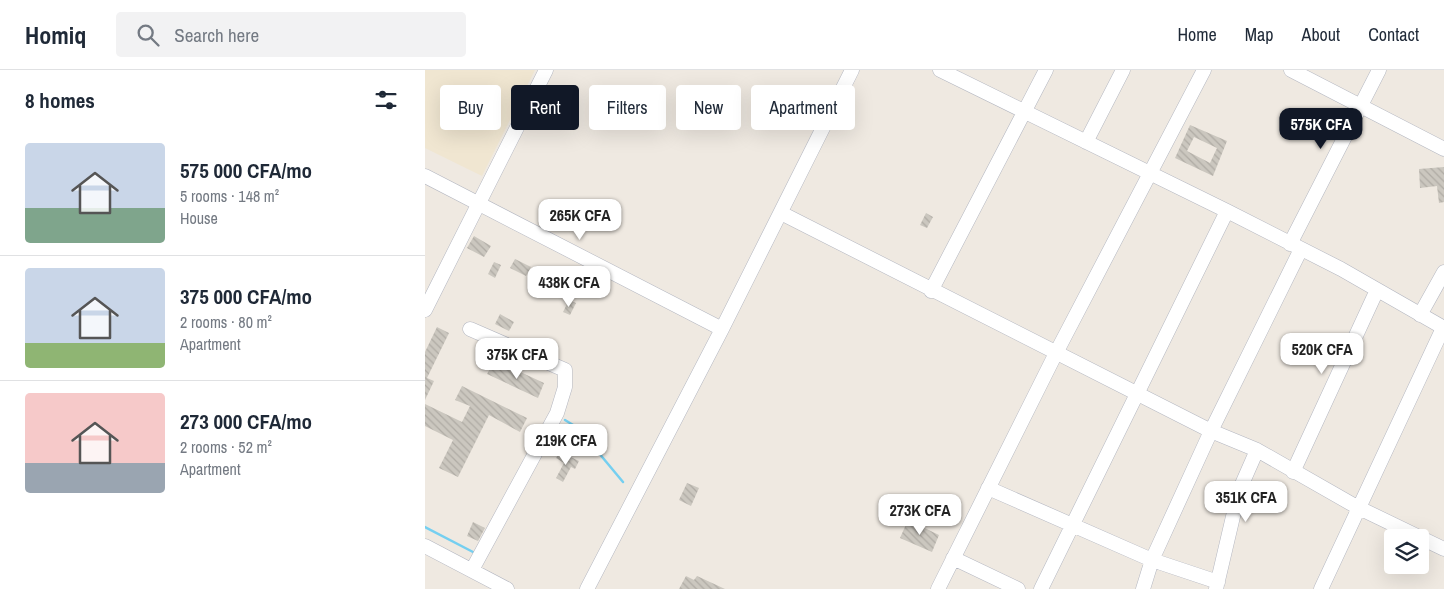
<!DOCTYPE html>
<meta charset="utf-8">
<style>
:root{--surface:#fff;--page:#f2f2f3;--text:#1f2937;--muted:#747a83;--line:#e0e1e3;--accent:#111827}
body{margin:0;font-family:"Archivo Narrow",sans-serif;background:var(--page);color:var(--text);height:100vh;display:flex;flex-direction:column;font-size:19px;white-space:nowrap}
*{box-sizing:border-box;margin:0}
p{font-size:16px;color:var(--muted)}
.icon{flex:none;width:28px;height:28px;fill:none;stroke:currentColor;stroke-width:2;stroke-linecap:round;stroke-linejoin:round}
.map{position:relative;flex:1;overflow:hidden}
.drawer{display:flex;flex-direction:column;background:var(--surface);width:425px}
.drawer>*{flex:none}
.top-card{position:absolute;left:15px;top:15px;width:475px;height:45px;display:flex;gap:10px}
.controls{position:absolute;left:959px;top:459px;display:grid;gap:10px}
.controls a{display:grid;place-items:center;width:45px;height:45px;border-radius:5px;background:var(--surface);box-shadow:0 5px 20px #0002;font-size:25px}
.price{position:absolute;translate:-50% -42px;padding:0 11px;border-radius:10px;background:#fff;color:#222;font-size:16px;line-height:32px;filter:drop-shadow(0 1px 2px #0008)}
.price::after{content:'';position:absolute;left:50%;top:30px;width:15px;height:11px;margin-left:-8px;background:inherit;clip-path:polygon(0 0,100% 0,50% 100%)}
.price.active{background:var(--accent);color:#fff}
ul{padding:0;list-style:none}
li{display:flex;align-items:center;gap:15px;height:125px;padding:0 25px}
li+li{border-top:1px solid var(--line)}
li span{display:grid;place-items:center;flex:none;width:140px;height:100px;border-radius:5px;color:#555}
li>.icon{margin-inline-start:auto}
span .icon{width:60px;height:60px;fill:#fffc;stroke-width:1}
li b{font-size:21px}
h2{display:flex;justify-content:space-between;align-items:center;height:60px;padding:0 25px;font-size:21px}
.pill{padding:0 18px;border-radius:5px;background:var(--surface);box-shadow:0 5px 20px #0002;font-size:18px;line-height:45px}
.pill.active{background:var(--accent);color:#fff}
header{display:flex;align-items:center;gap:30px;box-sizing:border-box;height:70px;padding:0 25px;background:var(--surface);border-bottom:1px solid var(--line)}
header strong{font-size:24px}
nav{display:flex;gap:28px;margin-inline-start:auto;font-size:18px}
.search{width:350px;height:45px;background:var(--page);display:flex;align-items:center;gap:12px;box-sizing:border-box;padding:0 18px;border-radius:5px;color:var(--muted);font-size:19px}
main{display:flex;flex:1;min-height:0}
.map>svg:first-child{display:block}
.education{fill:#f0e6d1}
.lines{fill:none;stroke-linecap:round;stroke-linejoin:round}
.stream{stroke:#75cff0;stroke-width:2.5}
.building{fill:url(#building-back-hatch);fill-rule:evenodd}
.minor-casing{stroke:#b4b7c1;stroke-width:15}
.minor{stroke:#fff;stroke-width:14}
</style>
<header>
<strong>Homiq</strong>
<div class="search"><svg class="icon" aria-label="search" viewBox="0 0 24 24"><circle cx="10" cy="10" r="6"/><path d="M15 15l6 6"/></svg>Search here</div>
<nav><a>Home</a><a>Map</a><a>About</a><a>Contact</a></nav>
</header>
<main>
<section class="drawer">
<h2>8 homes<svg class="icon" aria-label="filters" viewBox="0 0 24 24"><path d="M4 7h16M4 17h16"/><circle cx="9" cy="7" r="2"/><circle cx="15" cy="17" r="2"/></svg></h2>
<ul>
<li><span style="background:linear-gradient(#c9d6e8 65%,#7fa58c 0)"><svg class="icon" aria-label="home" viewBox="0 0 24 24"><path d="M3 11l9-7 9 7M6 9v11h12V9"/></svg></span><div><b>575 000 CFA/mo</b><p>5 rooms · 148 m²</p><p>House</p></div></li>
<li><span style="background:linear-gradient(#c9d6e8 75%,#8fb573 0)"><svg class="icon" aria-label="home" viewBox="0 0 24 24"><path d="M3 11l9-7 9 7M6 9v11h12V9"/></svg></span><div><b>375 000 CFA/mo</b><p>2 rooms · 80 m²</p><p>Apartment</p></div></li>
<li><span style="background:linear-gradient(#f6c9c9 70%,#9aa5b1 0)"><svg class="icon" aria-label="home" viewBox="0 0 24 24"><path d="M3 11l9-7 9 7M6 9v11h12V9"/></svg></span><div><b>273 000 CFA/mo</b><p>2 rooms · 52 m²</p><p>Apartment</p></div></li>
</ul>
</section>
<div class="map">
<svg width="1019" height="519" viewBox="0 0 1019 519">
<defs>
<pattern id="building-back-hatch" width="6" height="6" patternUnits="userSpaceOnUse" patternTransform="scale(1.25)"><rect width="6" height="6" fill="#cbc7bf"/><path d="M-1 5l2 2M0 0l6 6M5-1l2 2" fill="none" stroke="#afaba4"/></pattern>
</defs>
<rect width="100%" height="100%" fill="#efe9e1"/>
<path class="education" d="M0 0H110L57 106 0 78Z"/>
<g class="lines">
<path class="stream" d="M140 350 153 358 198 412
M0 457 48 482"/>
</g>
<path class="building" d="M765 55 802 71 788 106 750 88ZM769 67 792 78 785 93 762 81Z
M1019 97V132L1014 133 1012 116 995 118 994 99Z
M501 143 508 147 502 158 495 155Z
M49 166 66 176 59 187 42 178Z
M90 189 106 197 101 206 85 198Z
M69 192 76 195 70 208 63 204Z
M124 206 139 213 133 224 119 216Z
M144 230 151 233 145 245 138 242Z
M75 244 89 252 84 261 70 254Z
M12 257 24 263 2 308 9 311 0 330V282Z
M76 293 119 313 113 328 62 304 67 295 73 298Z
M37 316 102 348 95 362 64 345 33 407 14 398 28 370 0 356V334L37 352 45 336 30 330Z
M135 382 154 391 150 399 146 397 138 412 131 408 139 393 131 388Z
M262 413 274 418 266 436 254 430Z
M483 450 514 465 507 482 475 468Z
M48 452 60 458 53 471 42 466Z
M261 506 269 510 272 506 300 519H254Z"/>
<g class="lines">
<g class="minor-casing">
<path id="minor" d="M515 0 802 141 916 199 1019 258
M866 0 1019 79
M661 72 698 0
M0 106 297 259
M356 143 786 361 832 380 932 437 1019 479
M865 174 954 0
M506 221 621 0
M0 240 121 0
M995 245 1019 202
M45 259 140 300V317L132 343 47 500
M868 402 952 220
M563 418 727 490 793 512
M0 476 82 519
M528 488 593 519
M162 519 297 259 427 0
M513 519 631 283 779 0
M616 519 802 141
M718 519 727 490 786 361 876 179
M791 519 814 421 832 380
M896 519 1018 258"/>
</g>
<use href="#minor" class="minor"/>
</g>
</svg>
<div class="controls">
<a><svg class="icon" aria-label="layers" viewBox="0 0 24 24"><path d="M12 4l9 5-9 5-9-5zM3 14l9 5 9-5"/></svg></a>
</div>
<b class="price active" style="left:896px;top:80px">575K CFA</b>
<b class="price" style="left:155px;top:171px">265K CFA</b>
<b class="price" style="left:144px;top:238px">438K CFA</b>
<b class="price" style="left:897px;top:305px">520K CFA</b>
<b class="price" style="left:92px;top:310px">375K CFA</b>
<b class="price" style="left:141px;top:396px">219K CFA</b>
<b class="price" style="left:821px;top:453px">351K CFA</b>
<b class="price" style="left:495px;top:466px">273K CFA</b>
<div class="top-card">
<a class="pill">Buy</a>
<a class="pill active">Rent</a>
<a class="pill">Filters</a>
<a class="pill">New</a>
<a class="pill">Apartment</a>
</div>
</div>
</main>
